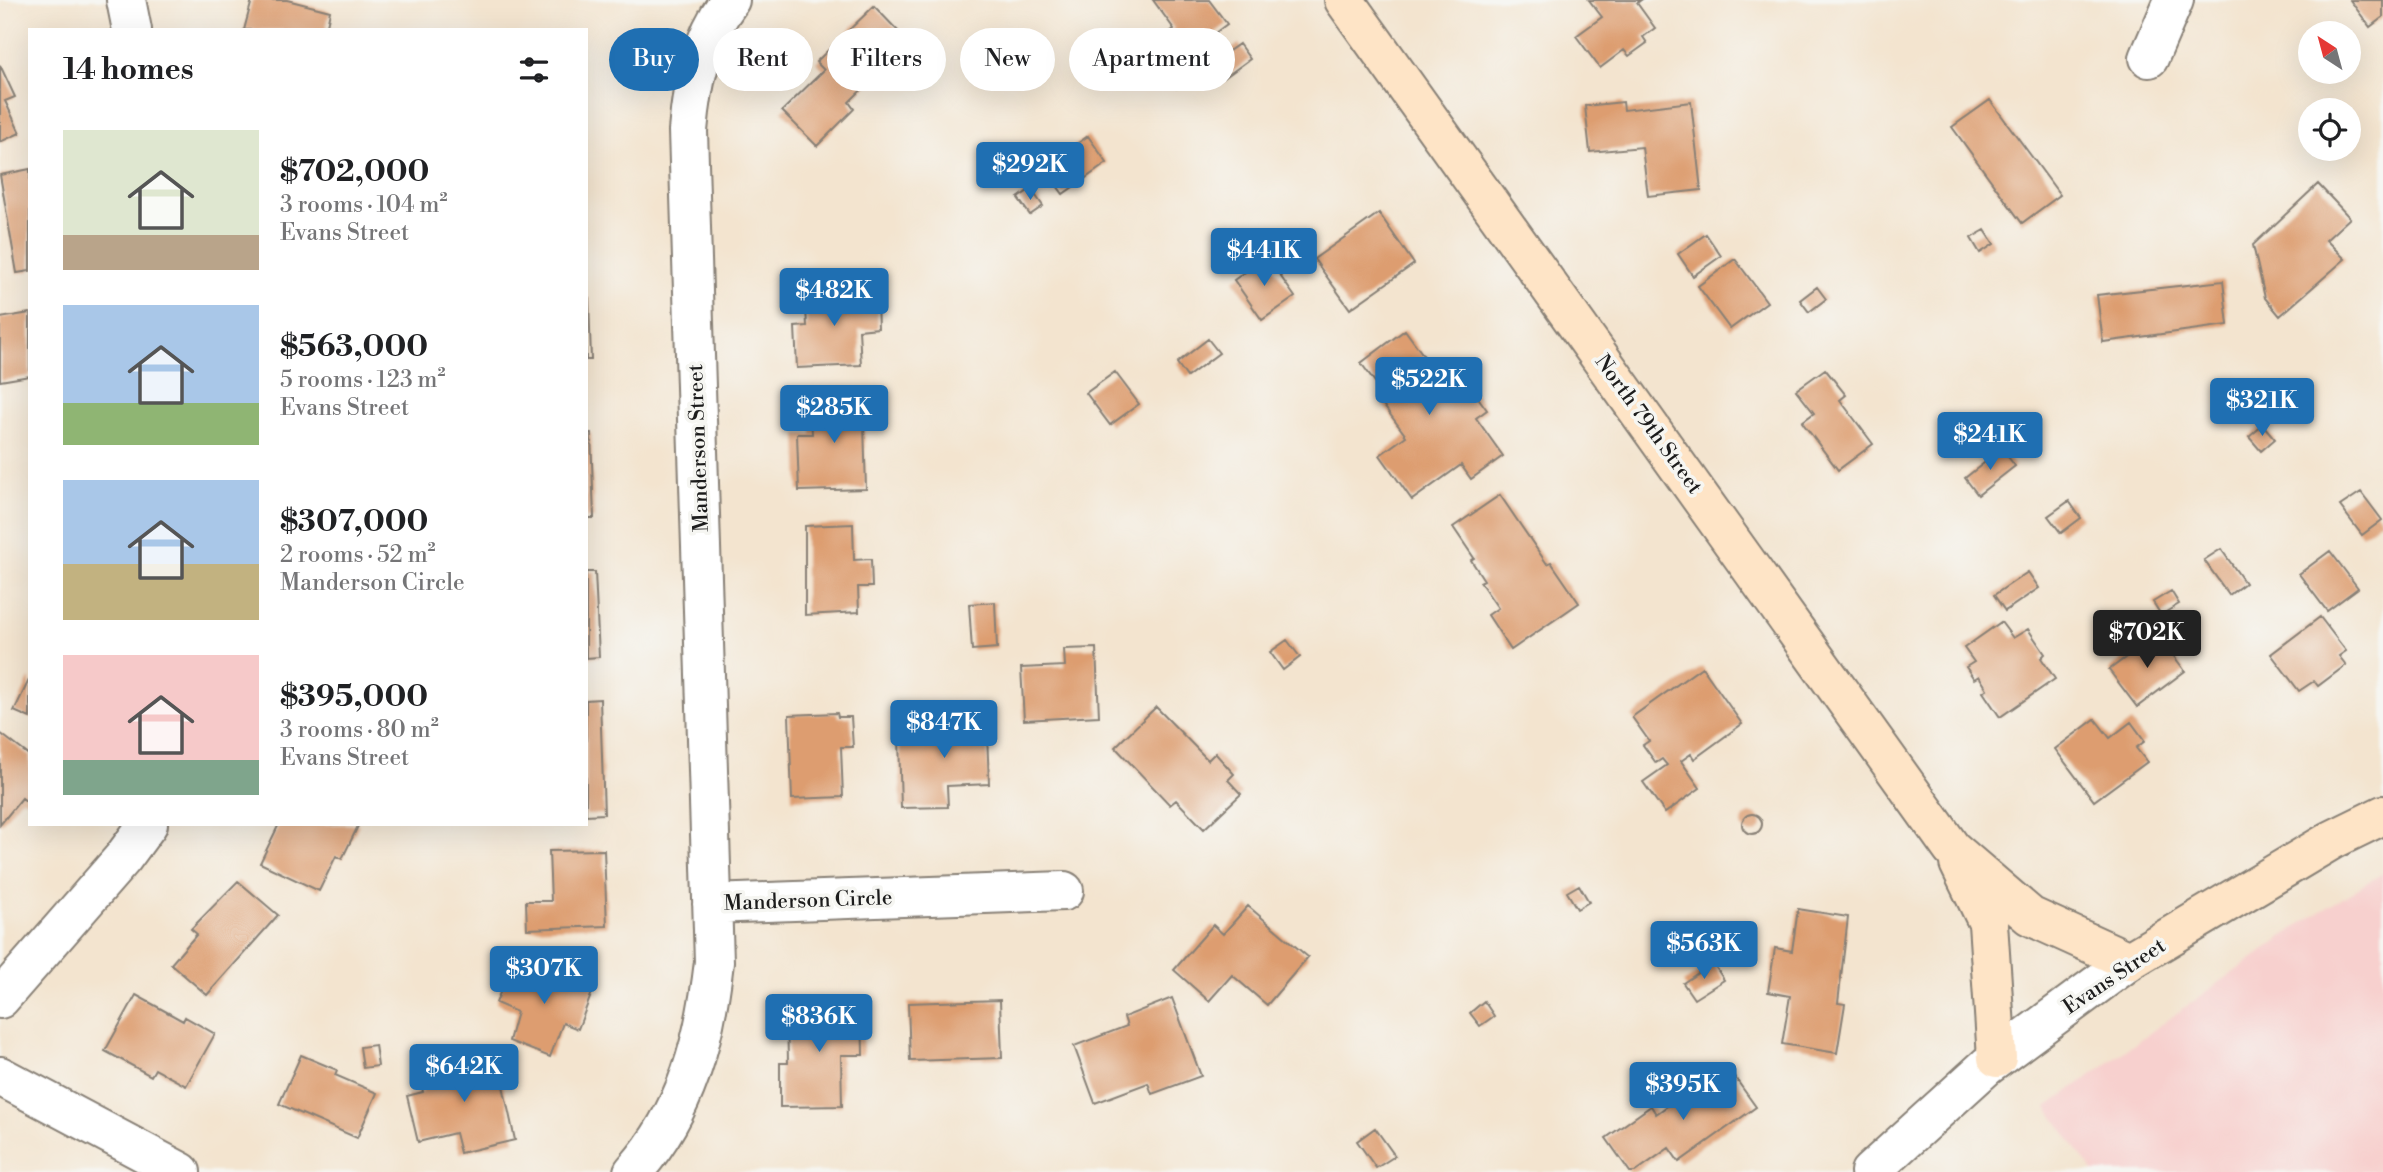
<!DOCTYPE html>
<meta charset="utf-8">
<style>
:root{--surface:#fff;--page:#f2f2f2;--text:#202124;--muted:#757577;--accent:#1f6fb2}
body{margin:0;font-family:"Libre Bodoni",serif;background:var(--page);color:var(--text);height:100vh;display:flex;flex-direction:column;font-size:26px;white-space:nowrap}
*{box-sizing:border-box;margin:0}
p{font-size:23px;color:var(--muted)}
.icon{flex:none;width:38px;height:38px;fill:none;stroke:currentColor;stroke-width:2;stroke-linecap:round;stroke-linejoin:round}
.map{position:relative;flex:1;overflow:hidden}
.drawer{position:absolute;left:28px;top:28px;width:560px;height:798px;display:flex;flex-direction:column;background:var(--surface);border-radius:0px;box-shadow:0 7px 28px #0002}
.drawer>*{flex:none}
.top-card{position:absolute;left:609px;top:28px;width:665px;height:63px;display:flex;gap:14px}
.needle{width:46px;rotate:324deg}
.buttons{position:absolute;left:2298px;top:21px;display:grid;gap:14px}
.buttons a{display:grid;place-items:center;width:63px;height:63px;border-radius:50%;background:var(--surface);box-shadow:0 7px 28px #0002;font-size:35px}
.price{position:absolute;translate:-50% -60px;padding:0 16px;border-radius:7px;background:var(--accent);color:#fff;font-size:23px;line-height:46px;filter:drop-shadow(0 2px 4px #0008)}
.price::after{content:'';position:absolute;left:50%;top:42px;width:21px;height:16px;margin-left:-10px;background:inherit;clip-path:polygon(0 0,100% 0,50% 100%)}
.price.current{background:#222;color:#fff}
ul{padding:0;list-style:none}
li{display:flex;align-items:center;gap:21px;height:175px;padding:0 35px}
li span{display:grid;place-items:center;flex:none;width:196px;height:140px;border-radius:0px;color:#555}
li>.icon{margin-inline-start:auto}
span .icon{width:84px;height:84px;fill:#fffc;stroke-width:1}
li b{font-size:30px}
h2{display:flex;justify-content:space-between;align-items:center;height:84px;padding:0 35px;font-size:30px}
.tag{padding:0 24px;border-radius:32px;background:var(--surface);box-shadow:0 7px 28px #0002;font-size:24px;line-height:63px}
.tag.current{background:var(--accent);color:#fff}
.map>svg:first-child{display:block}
.built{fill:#f7d0ce}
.building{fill:#dd9d6f}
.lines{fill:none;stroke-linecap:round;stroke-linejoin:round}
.street-casing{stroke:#888076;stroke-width:42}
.secondary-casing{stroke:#888076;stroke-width:42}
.street{stroke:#fff;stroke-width:38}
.secondary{stroke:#fee4c6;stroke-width:38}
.labels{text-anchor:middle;stroke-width:7;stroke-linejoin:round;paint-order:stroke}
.street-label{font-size:21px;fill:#1c1c1c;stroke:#f6f6f2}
</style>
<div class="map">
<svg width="2383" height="1172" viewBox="0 0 2383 1172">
<rect width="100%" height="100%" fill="#f6f6f2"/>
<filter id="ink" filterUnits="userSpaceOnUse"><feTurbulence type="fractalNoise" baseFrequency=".0143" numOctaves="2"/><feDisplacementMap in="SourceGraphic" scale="14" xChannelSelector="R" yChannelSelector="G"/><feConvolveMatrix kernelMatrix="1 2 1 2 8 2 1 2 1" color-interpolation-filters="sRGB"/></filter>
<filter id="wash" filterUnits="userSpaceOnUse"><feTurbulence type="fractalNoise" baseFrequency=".00686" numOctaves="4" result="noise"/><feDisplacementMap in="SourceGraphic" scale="28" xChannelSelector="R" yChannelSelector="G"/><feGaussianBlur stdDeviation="1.57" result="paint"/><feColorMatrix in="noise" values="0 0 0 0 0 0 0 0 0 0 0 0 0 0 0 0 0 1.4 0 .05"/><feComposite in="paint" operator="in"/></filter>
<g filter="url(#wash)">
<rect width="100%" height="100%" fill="#f3e4cf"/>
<path class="built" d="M2383 873V1172H2093L2047 1107 2302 923Z"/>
<g id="blocks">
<path class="building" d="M252 0H287L330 11 326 30H244Z
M1153 0H1209L1227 24 1215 33 1218 38 1211 43 1218 51 1202 62 1206 67 1177 88 1148 48 1174 29Z
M1589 0H1641L1637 3 1655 28 1643 37 1647 43 1629 56 1624 50 1600 68 1576 36 1602 17Z
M2350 0H2383V17L2370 27Z
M874 6 924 58 904 77 890 62 849 102 854 109 817 146 782 111 824 70 816 62Z
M1239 44 1250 59 1224 78 1213 62Z
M0 65 15 97 5 101 20 133 0 142Z
M1990 100 2060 195 2022 223 1952 127Z
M1623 102 1624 110 1691 102 1701 190 1648 196 1642 147 1590 152 1585 106Z
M1088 136 1107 163 1063 194 1044 168Z
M30 169V271L17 273 0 175Z
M2318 184 2350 218 2326 240 2345 259 2280 316 2265 298 2253 245Z
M1031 189 1043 206 1030 215 1018 198Z
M1379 213 1414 264 1350 309 1314 259Z
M1985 230 1994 244 1980 253 1971 238Z
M1706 234 1721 256 1693 276 1678 254Z
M1267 257 1295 297 1262 320 1234 280Z
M1735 259 1767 302 1730 329 1698 286Z
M2223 281 2228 325 2103 342 2097 295Z
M855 287 857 302 877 301 878 328 859 330 861 365 797 368 795 327 807 326 805 290Z
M1817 287 1826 299 1809 312 1800 300Z
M586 298H589L591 360H586Z
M30 313V376L0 381V318Z
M1405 330 1429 363 1435 359 1443 370 1453 363 1487 410 1476 418 1503 456 1471 479 1461 465 1412 500 1380 455 1406 436 1381 402 1386 397 1361 363Z
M1208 339 1219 353 1187 377 1177 363Z
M1825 369 1846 395 1840 400 1873 444 1838 470 1802 422 1814 413 1796 390Z
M1115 372 1139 404 1110 425 1086 393Z
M2240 380 2254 394 2238 410 2224 396Z
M863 393 866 489 799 491 797 434H812L810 394Z
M2263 425 2275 439 2261 451 2249 437Z
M586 433H591L594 518H586Z
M2002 449 2015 466 1978 495 1965 478Z
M2361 492 2382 520 2362 535 2340 506Z
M1500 495 1547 564 1551 562 1579 603 1511 650 1488 615 1498 608 1480 582 1484 580 1471 560 1474 558 1453 527Z
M2069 501 2081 518 2061 533 2048 516Z
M853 524 854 560 871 559 872 587H858L859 612 805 615V526Z
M2221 549 2245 583 2229 595 2204 560Z
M2330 551 2358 588 2327 611 2299 574Z
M586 572H595L599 657 586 658Z
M2028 572 2039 588 2005 611 1994 595Z
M2171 591 2179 604 2161 615 2153 602Z
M995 602 997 648 972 650 969 604Z
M2320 617 2346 651 2339 656 2346 665 2318 686 2314 681 2299 691 2271 654Z
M2001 622 2013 638 2028 629 2045 654 2041 658 2055 679 2000 717 1983 692 1987 689 1979 676 1974 679 1966 667 1974 662 1964 648Z
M2157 634 2185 671 2137 707 2109 670Z
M1287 640 1300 657 1283 670 1270 652Z
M1096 648 1099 716 1024 720 1021 668 1065 666 1064 649Z
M1702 667 1742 724 1694 759 1691 754 1681 761 1700 788 1665 813 1643 782 1667 765 1662 759 1656 763 1643 745 1649 741 1632 717Z
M30 678V718L14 711Z
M600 699 604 814 586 815V700Z
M1156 707 1208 760 1215 753 1234 774 1228 780 1241 794 1204 829 1176 800 1170 805 1115 747Z
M986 708 989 784 947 786 948 807 901 808 899 737 950 735 949 709Z
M837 713 838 717H851L853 747H841L843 797 792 799 789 715Z
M2095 719 2110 738 2131 722 2145 741 2136 748 2147 762 2094 801 2055 749Z
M0 733 30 756V796L26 801 22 798 0 825Z
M1742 824a10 10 0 1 1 20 0a10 10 0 1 1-20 0Z
M279 824 287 825 359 824 342 859 336 856 319 891 260 863Z
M604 850 607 926 527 929 526 901H551L549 851Z
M238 881 278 915 207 995 171 964 197 934 191 929Z
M1579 885 1589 902 1577 909 1567 892Z
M1248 906 1308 957 1267 1005 1232 975 1209 1001 1174 970 1213 925 1223 934Z
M1798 909 1848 917 1838 1003 1845 1004 1837 1053 1782 1044 1790 996 1768 992 1775 948 1792 951Z
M1713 963 1724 980 1694 999 1683 983Z
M511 965 536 975 540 966 572 978 574 973 596 982 578 1029 563 1023 550 1057 509 1041 517 1012 496 1003Z
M136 995 183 1021 185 1017 215 1034 186 1086 155 1069 151 1076 105 1051Z
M1172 998 1201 1076 1152 1094 1148 1083 1095 1103 1074 1046 1127 1026 1124 1017Z
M1000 1000 1002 1058 910 1061 908 1003Z
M1484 1001 1494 1016 1480 1026 1470 1013Z
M862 1006 863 1055H841L842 1106 780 1107V1063H788L787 1008Z
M375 1045 378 1066 363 1068 360 1047Z
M485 1048 489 1065 498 1063 515 1140 460 1153 455 1133 418 1142 407 1096 423 1092 421 1082 444 1077 440 1058Z
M301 1055 337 1070 335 1075 377 1093 357 1138 279 1104Z
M1726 1065 1756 1107 1679 1162 1669 1148 1635 1172H1630L1606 1138 1651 1106 1656 1114Z
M1375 1128 1395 1156 1376 1168 1357 1141Z"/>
</g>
</g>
<g filter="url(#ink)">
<use href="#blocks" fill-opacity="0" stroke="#888076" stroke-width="2"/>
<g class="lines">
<g class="street-casing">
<path id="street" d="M126 0 132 30
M2149 58 2174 0
M712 904 1064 891
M0 999 123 858 148 824
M0 1076 181 1172
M633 1172C687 1112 705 1040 714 962L688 131C692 84 701 38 730 0
M1870 1172 1987 1066 2129 961"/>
</g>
<g class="secondary-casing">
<path id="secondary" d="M1344 0 1952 849 2030 916 2129 961 2332 840 2383 815
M1959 863 1988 923 1997 1058"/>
</g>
<use href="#street" class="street"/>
<use href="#secondary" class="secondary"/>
</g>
</g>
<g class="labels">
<g class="street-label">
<text transform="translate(1649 424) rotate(54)" y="7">North 79th Street</text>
<text transform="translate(698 448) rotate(-92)" y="7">Manderson Street</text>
<text transform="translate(808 900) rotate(-2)" y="7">Manderson Circle</text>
<text transform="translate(2114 976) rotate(-34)" y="7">Evans Street</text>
</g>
</g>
</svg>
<div class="buttons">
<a><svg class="needle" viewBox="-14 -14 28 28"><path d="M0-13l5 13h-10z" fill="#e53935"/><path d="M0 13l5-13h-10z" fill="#757577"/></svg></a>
<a><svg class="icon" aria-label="locate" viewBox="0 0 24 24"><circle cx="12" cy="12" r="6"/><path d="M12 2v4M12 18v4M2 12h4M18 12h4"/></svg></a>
</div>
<b class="price" style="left:1030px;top:202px">$292K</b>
<b class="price" style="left:1264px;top:288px">$441K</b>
<b class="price" style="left:834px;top:328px">$482K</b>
<b class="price" style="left:1429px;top:417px">$522K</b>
<b class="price" style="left:2262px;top:438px">$321K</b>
<b class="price" style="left:834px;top:445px">$285K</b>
<b class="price" style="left:1990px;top:472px">$241K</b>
<b class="price current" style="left:2147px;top:670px">$702K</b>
<b class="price" style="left:944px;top:760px">$847K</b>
<b class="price" style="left:1704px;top:981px">$563K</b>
<b class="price" style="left:544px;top:1006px">$307K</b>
<b class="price" style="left:819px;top:1054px">$836K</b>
<b class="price" style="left:464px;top:1104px">$642K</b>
<b class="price" style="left:1683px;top:1122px">$395K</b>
<div class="top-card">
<a class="tag current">Buy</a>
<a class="tag">Rent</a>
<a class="tag">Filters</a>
<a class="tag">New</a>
<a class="tag">Apartment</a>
</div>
<section class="drawer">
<h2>14 homes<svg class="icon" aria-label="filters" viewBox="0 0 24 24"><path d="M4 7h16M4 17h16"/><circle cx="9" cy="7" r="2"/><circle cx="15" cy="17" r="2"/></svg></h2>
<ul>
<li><span style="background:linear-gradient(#dfe7d0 75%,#b9a48a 0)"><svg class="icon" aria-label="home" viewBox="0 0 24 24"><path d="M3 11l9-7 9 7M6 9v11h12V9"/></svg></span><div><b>$702,000</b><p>3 rooms · 104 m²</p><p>Evans Street</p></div></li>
<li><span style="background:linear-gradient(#a9c7e8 70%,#8fb573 0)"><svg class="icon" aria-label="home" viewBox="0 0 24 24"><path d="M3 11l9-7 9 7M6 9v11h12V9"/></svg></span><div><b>$563,000</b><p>5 rooms · 123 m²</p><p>Evans Street</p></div></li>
<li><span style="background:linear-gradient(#a9c7e8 60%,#c2b280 0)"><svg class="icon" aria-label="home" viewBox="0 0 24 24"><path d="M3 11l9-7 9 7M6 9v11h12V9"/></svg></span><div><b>$307,000</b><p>2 rooms · 52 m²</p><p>Manderson Circle</p></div></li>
<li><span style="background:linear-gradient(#f6c9c9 75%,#7fa58c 0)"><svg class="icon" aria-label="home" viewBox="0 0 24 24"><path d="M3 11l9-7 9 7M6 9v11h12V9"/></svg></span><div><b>$395,000</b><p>3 rooms · 80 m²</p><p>Evans Street</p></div></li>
</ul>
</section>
</div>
